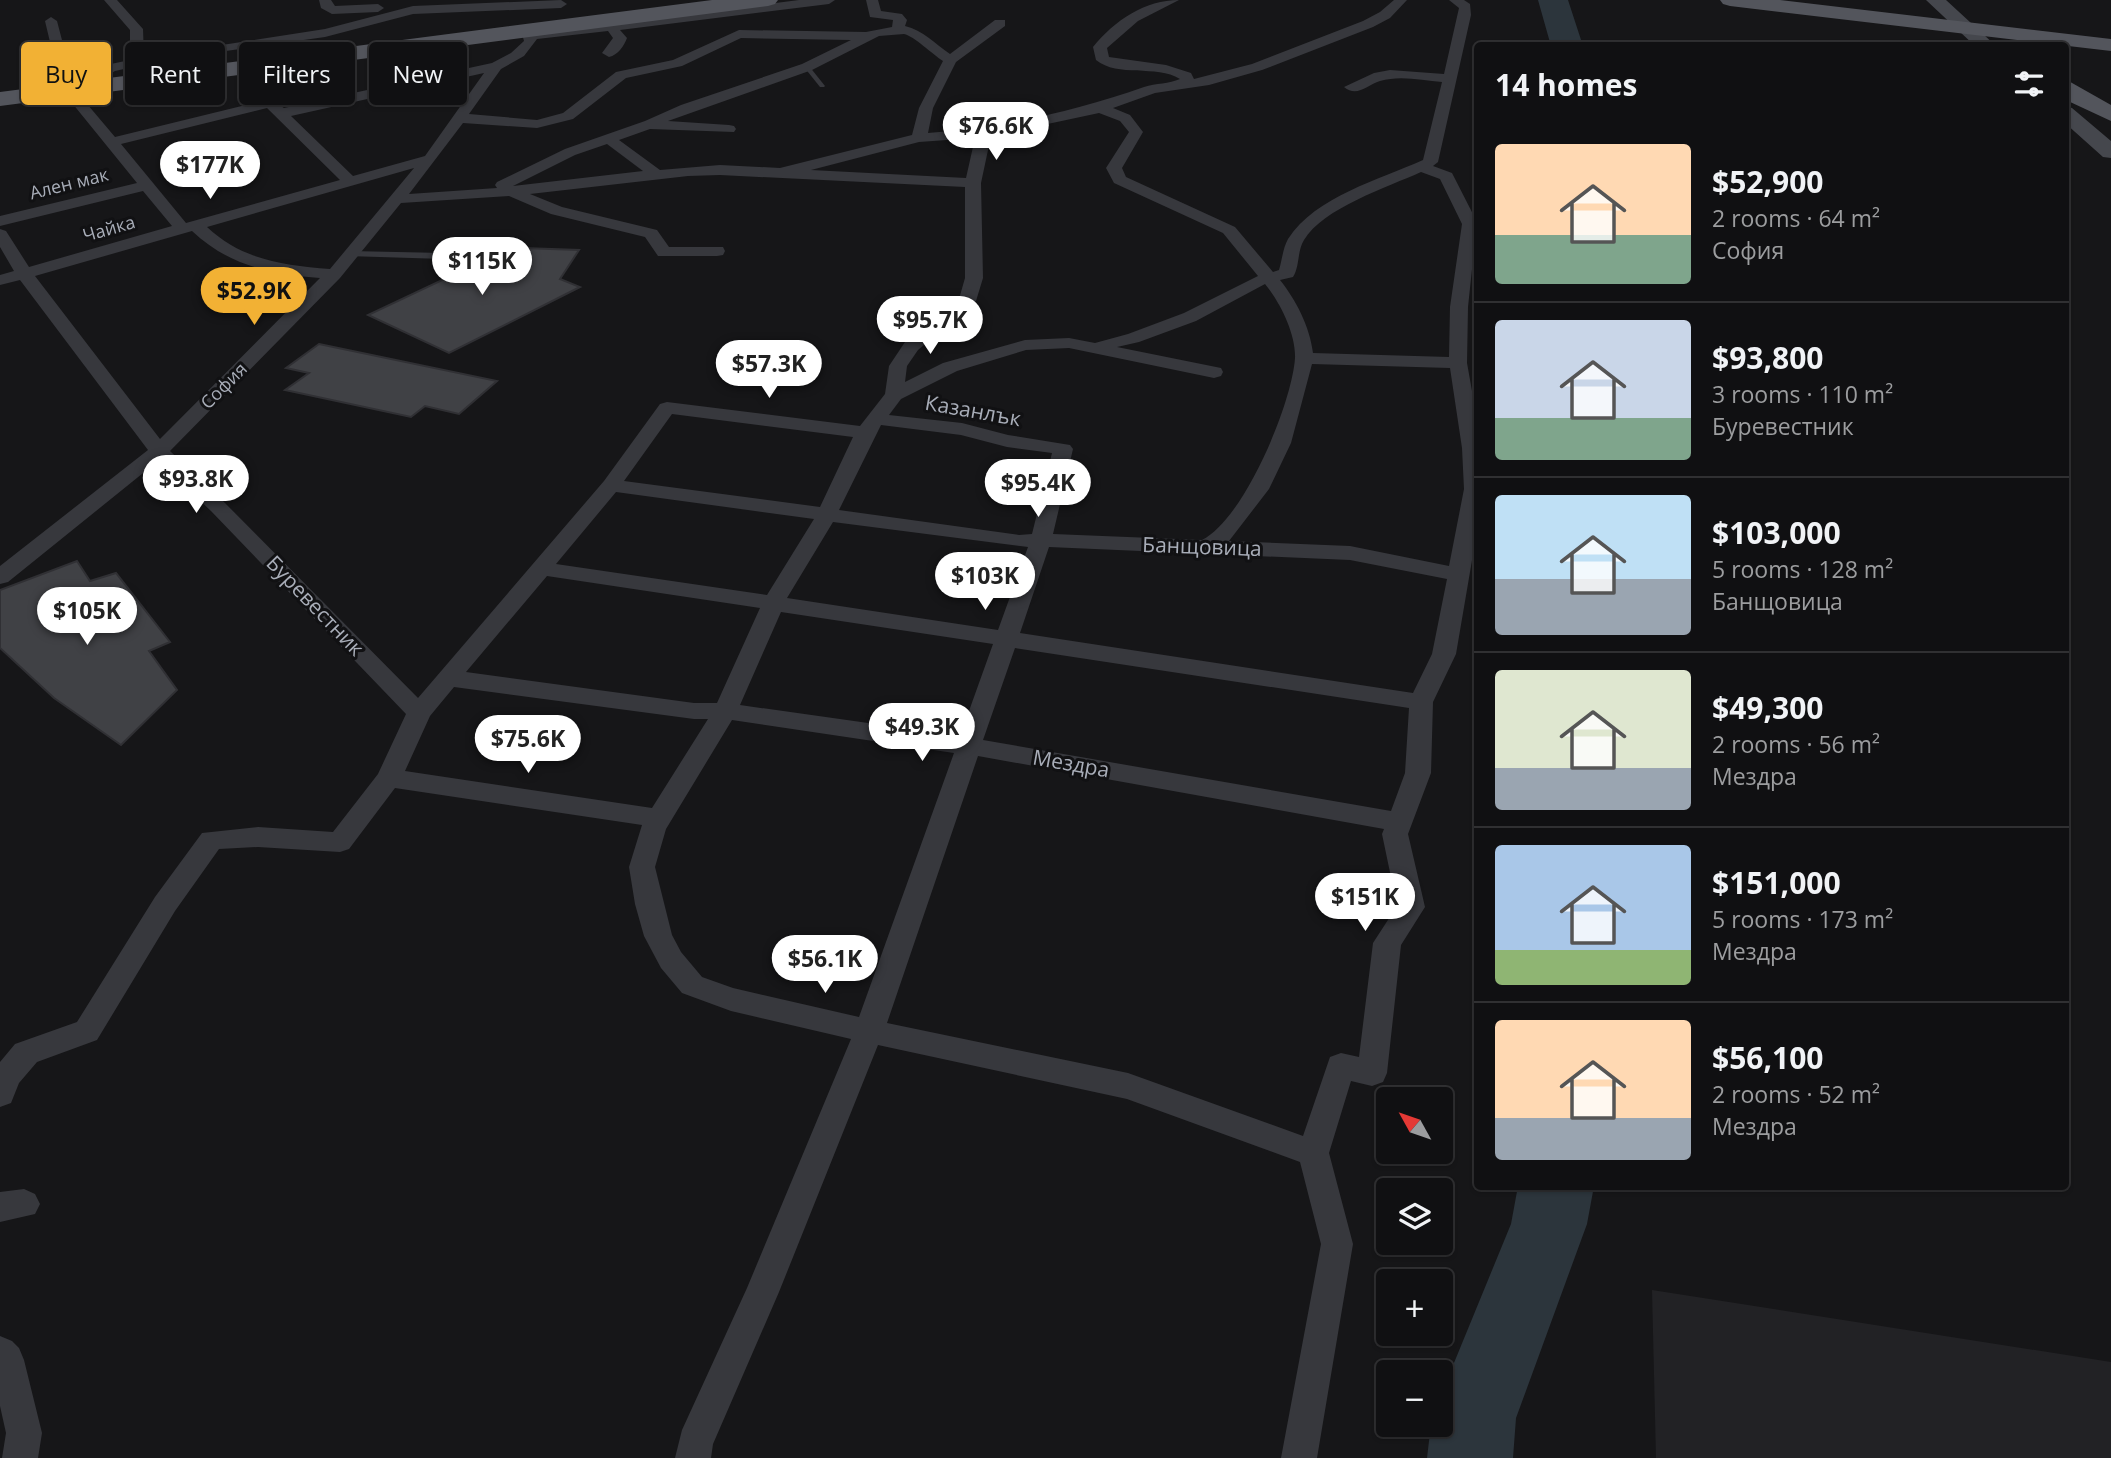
<!DOCTYPE html>
<meta charset="utf-8">
<style>
:root{--surface:#101012;--page:#1e1e20;--text:#f1f3f6;--muted:#9c9d9f;--line:#303032;--accent:#f2b134}
body{margin:0;font-family:"Open Sans",sans-serif;background:var(--page);color:var(--text);height:100vh;display:flex;flex-direction:column;font-size:26px;white-space:nowrap}
*{box-sizing:border-box;margin:0}
p{font-size:23px;color:var(--muted)}
.icon{flex:none;width:38px;height:38px;fill:none;stroke:currentColor;stroke-width:2;stroke-linecap:round;stroke-linejoin:round}
.map{position:relative;flex:1;overflow:hidden}
.details{position:absolute;left:1474px;top:42px;width:595px;height:1148px;display:flex;flex-direction:column;background:var(--surface);border-radius:7px;box-shadow:0 2px 5px #0004,0 0 0 2px var(--line)}
.details>*{flex:none}
.hud{position:absolute;left:21px;top:42px;width:665px;height:63px;display:flex;gap:14px}
.needle{width:46px;rotate:310deg}
.buttons{position:absolute;left:1376px;top:1087px;display:grid;gap:14px}
.buttons a{display:grid;place-items:center;width:77px;height:77px;border-radius:7px;background:var(--surface);box-shadow:0 2px 5px #0004,0 0 0 2px var(--line);font-size:35px}
.price{position:absolute;translate:-50% -60px;padding:0 16px;border-radius:24px;background:#fff;color:#222;font-size:23px;line-height:46px;filter:drop-shadow(0 2px 4px #0008)}
.price::after{content:'';position:absolute;left:50%;top:42px;width:21px;height:16px;margin-left:-10px;background:inherit;clip-path:polygon(0 0,100% 0,50% 100%)}
.price.on{background:var(--accent);color:#111}
ul{padding:0;list-style:none}
li{display:flex;align-items:center;gap:21px;height:175px;padding:0 21px}
li+li{border-top:2px solid var(--line)}
li span{display:grid;place-items:center;flex:none;width:196px;height:140px;border-radius:7px;color:#555}
li>.icon{margin-inline-start:auto}
span .icon{width:84px;height:84px;fill:#fffc;stroke-width:1}
li b{font-size:30px}
h2{display:flex;justify-content:space-between;align-items:center;height:84px;padding:0 21px;font-size:30px}
.chip{padding:0 24px;border-radius:7px;background:var(--surface);box-shadow:0 2px 5px #0004,0 0 0 2px var(--line);font-size:24px;line-height:63px}
.chip.on{background:var(--accent);color:#111}
.map>svg:first-child{display:block}
.built{fill:#222225}
.lines{fill:none;stroke-linecap:round;stroke-linejoin:round}
.river{fill:#2c353c;fill-rule:evenodd}
.building{fill:#404145;stroke:#303034;stroke-width:2}
.lane{fill:#37383d;fill-rule:evenodd}
.street{fill:#37383d;fill-rule:evenodd}
.secondary{fill:#45474d;fill-rule:evenodd}
.primary{fill:#53555c;fill-rule:evenodd}
.labels{text-anchor:middle;stroke-width:6;stroke-linejoin:round;paint-order:stroke}
.far-street-label{font-size:18px;fill:#a8adb8;stroke:#111113}
.street-label{font-size:21px;fill:#a8adb8;stroke:#111113}
</style>
<div class="map">
<svg width="2111" height="1458" viewBox="0 0 2111 1458">
<rect width="100%" height="100%" fill="#161618"/>
<path class="built" d="M1652 1290 2111 1362V1458H1656Z"/>
<g class="lines">
<path class="river" d="M1538 0H1568L1583 46H1551Z
M1518 1186H1594L1587 1224 1516 1418 1513 1458H1427L1431 1424H1440V1397L1511 1224Z"/>
</g>
<path class="building" d="M494 247 579 250 560 279 580 287 449 353 368 315 459 272 472 278Z
M319 344 497 381 459 414 425 406 411 417 285 390 309 373 286 368Z
M77 561 90 581 116 573 170 642 149 651 177 690 121 745 54 698 0 648V590Z"/>
<g class="lines">
<path class="lane" d="M805 66H809L825 86 824 87H820L804 67Z
M350 251 444 253 448 256 444 259 347 256 346 254Z"/>
<path class="street" d="M104 0H117L143 29 144 57 325 29 413 6 561 0 567 4 561 8 413 14 325 37 169 59 115 71 88 87 82 98 115 137 270 99 284 108 492 63 511 53 524 41 521 30 528 26 533 27 535 33 799 0H835L829 4 620 30 627 38C624 46 618 55 609 57L602 53 613 38 608 31 537 39 524 56 501 69 469 114 537 120 563 113 616 72 673 60 739 30 866 32 892 27 893 20 870 17 866 0H878L881 11 902 14 907 20 905 26C923 30 935 44 950 54L995 20H1005V26L956 62 933 108 928 133C1002 127 1073 112 1144 87 1156 83 1169 84 1180 79 1156 64 1118 78 1096 60L1093 47C1115 20 1145 0 1179 0L1138 21 1107 48 1109 57 1166 65 1191 73 1194 79 1252 64 1363 21 1380 12 1394 0H1407L1390 18 1373 27 1262 70 1209 85 1155 93 1113 108 1130 115 1143 132 1122 168 1126 177 1235 227 1273 272 1279 270C1282 260 1283 248 1288 239 1316 196 1379 180 1423 160L1442 82C1422 80 1399 75 1380 81 1367 85 1357 98 1344 87L1374 73 1390 70 1444 74 1459 8 1449 0H1464L1470 4 1471 15 1438 162 1433 166 1452 173 1477 222 1468 307 1467 363 1477 419V531L1456 654 1433 702 1431 773 1408 834 1425 907 1401 945 1387 1073 1383 1082 1372 1086 1351 1081 1329 1153 1353 1244 1317 1458H1281L1321 1244 1300 1162 1127 1099 878 1045 779 1292 713 1444 711 1458H675L682 1430 747 1288 851 1039 731 1011 682 993 661 968 644 936 635 904 629 867 642 825 395 788 349 849 340 852 258 847 219 849 175 911 97 1040 37 1062 19 1083 11 1103 0 1107V1062L15 1044 77 1022 155 897 202 833 258 827 333 832 378 774 406 714 211 511 158 461 8 582 0 584V566L148 450 20 280 0 285V275L14 271 0 247V229L6 231 29 267 172 226 143 191 0 226V216L137 183 68 98 75 85 55 63 45 21 51 17 57 21 68 63 83 78 106 65 130 60V30ZM904 34C914 36 932 54 943 61L919 108 912 135 780 168 720 165 660 170 619 140 650 129 734 132 736 129 734 126 729 125 668 121 812 70 879 36ZM741 38 851 40 802 64 681 105 645 121 565 149 497 182 495 185 497 188 409 194 463 123 537 128 573 119 626 78 682 66ZM484 73 425 156 353 176 291 116ZM267 108 340 180 186 223 121 144ZM1099 113 1120 121 1129 132 1106 168 1114 183 1223 233 1258 276 1184 313 1128 334 1095 343 1069 338 1025 340 943 363 905 382 907 366 918 350 976 301 983 278 981 183 991 136ZM975 138 966 178 811 170 919 142ZM607 144 643 171 513 186 575 155ZM414 168 330 269C283 265 242 260 207 227ZM1421 172 1440 179 1462 224 1450 307 1449 357 1313 353C1310 327 1296 300 1280 280L1293 277C1300 266 1297 251 1304 240 1323 208 1388 187 1421 172ZM720 175 965 187V278L959 299 905 342 889 366 885 394 860 426 667 402 660 404 604 481 418 698 225 503 170 451 340 278 401 203 509 196 551 214 645 237 658 256H717L723 255 725 251 723 247H669L657 230 562 207 530 194 688 176ZM192 231C229 266 271 274 320 278L160 439 35 276ZM1265 284C1280 302 1296 334 1295 358 1292 404 1244 519 1202 540L1053 534 1073 449 1070 445 1008 435 962 423 889 415 901 399 957 371 1026 350 1069 348 1214 378 1221 376 1223 372 1221 368 1117 347 1139 342 1196 321ZM1312 364 1450 368 1462 448 1464 489 1449 566 1350 546 1229 541 1269 489 1291 443ZM672 414 853 437 820 507 624 481ZM881 425 961 435 1007 447 1052 453 1032 534 1019 535 839 510ZM616 492 814 519 767 595 556 564ZM833 522 1028 547 998 630 787 598ZM1049 547 1350 560 1447 579 1432 654 1413 693 1020 633ZM547 576 760 608 717 703H694L466 672ZM781 612 993 644 960 736 740 705ZM1015 648 1409 708 1405 773 1391 811 983 740ZM454 687 694 719H708L652 808 405 771 430 716ZM732 720 954 753 859 1017 733 988 702 977 681 952 672 935 655 867 666 829ZM978 756 1384 829 1382 834 1397 906 1373 943 1359 1057 1341 1053 1330 1057 1303 1136 1128 1073 887 1023Z
M319 0H331L335 6 378 4 384 8 378 12 332 14 321 8Z
M24 1189 35 1194 40 1204 35 1214 0 1222V1192Z
M0 1336 12 1341 19 1348 24 1360 42 1433 38 1458H2L6 1433 0 1406Z"/>
<path class="secondary" d="M1926 0H1946L1996 46H1975Z
M2065 106 2072 108 2111 141V158L2103 157 2065 123Z"/>
<path class="primary" d="M712 0H778L775 4 768 6 0 106V92Z
M1720 0H1780L2111 39V51L1730 6 1723 4Z
M2065 79 2111 105V121L2068 101 2065 98Z"/>
</g>
<g class="labels">
<g class="far-street-label">
<text transform="translate(69 184) rotate(-14)" y="6">Ален мак</text>
<text transform="translate(109 229) rotate(-16)" y="6">Чайка</text>
<text transform="translate(224 386) rotate(-45)" y="6">София</text>
</g>
<g class="street-label">
<text transform="translate(973 411) rotate(10)" y="7">Казанлък</text>
<text transform="translate(1202 547) rotate(2)" y="7">Банщовица</text>
<text transform="translate(315 606) rotate(46)" y="7">Буревестник</text>
<text transform="translate(1071 764) rotate(10)" y="7">Мездра</text>
</g>
</g>
</svg>
<div class="buttons">
<a><svg class="needle" viewBox="-14 -14 28 28"><path d="M0-13l5 13h-10z" fill="#e53935"/><path d="M0 13l5-13h-10z" fill="#9c9d9f"/></svg></a>
<a><svg class="icon" aria-label="layers" viewBox="0 0 24 24"><path d="M12 4l9 5-9 5-9-5zM3 14l9 5 9-5"/></svg></a>
<a>+</a>
<a>−</a>
</div>
<b class="price" style="left:996px;top:162px">$76.6K</b>
<b class="price" style="left:210px;top:201px">$177K</b>
<b class="price" style="left:482px;top:297px">$115K</b>
<b class="price on" style="left:254px;top:327px">$52.9K</b>
<b class="price" style="left:930px;top:356px">$95.7K</b>
<b class="price" style="left:769px;top:400px">$57.3K</b>
<b class="price" style="left:196px;top:515px">$93.8K</b>
<b class="price" style="left:1038px;top:519px">$95.4K</b>
<b class="price" style="left:985px;top:612px">$103K</b>
<b class="price" style="left:87px;top:647px">$105K</b>
<b class="price" style="left:922px;top:763px">$49.3K</b>
<b class="price" style="left:528px;top:775px">$75.6K</b>
<b class="price" style="left:1365px;top:933px">$151K</b>
<b class="price" style="left:825px;top:995px">$56.1K</b>
<div class="hud">
<a class="chip on">Buy</a>
<a class="chip">Rent</a>
<a class="chip">Filters</a>
<a class="chip">New</a>
</div>
<section class="details">
<h2>14 homes<svg class="icon" aria-label="filters" viewBox="0 0 24 24"><path d="M4 7h16M4 17h16"/><circle cx="9" cy="7" r="2"/><circle cx="15" cy="17" r="2"/></svg></h2>
<ul>
<li><span style="background:linear-gradient(#ffd9b3 65%,#7fa58c 0)"><svg class="icon" aria-label="home" viewBox="0 0 24 24"><path d="M3 11l9-7 9 7M6 9v11h12V9"/></svg></span><div><b>$52,900</b><p>2 rooms · 64 m²</p><p>София</p></div></li>
<li><span style="background:linear-gradient(#c9d6e8 70%,#7fa58c 0)"><svg class="icon" aria-label="home" viewBox="0 0 24 24"><path d="M3 11l9-7 9 7M6 9v11h12V9"/></svg></span><div><b>$93,800</b><p>3 rooms · 110 m²</p><p>Буревестник</p></div></li>
<li><span style="background:linear-gradient(#bfe0f5 60%,#9aa5b1 0)"><svg class="icon" aria-label="home" viewBox="0 0 24 24"><path d="M3 11l9-7 9 7M6 9v11h12V9"/></svg></span><div><b>$103,000</b><p>5 rooms · 128 m²</p><p>Банщовица</p></div></li>
<li><span style="background:linear-gradient(#dfe7d0 70%,#9aa5b1 0)"><svg class="icon" aria-label="home" viewBox="0 0 24 24"><path d="M3 11l9-7 9 7M6 9v11h12V9"/></svg></span><div><b>$49,300</b><p>2 rooms · 56 m²</p><p>Мездра</p></div></li>
<li><span style="background:linear-gradient(#a9c7e8 75%,#8fb573 0)"><svg class="icon" aria-label="home" viewBox="0 0 24 24"><path d="M3 11l9-7 9 7M6 9v11h12V9"/></svg></span><div><b>$151,000</b><p>5 rooms · 173 m²</p><p>Мездра</p></div></li>
<li><span style="background:linear-gradient(#ffd9b3 70%,#9aa5b1 0)"><svg class="icon" aria-label="home" viewBox="0 0 24 24"><path d="M3 11l9-7 9 7M6 9v11h12V9"/></svg></span><div><b>$56,100</b><p>2 rooms · 52 m²</p><p>Мездра</p></div></li>
</ul>
</section>
</div>
